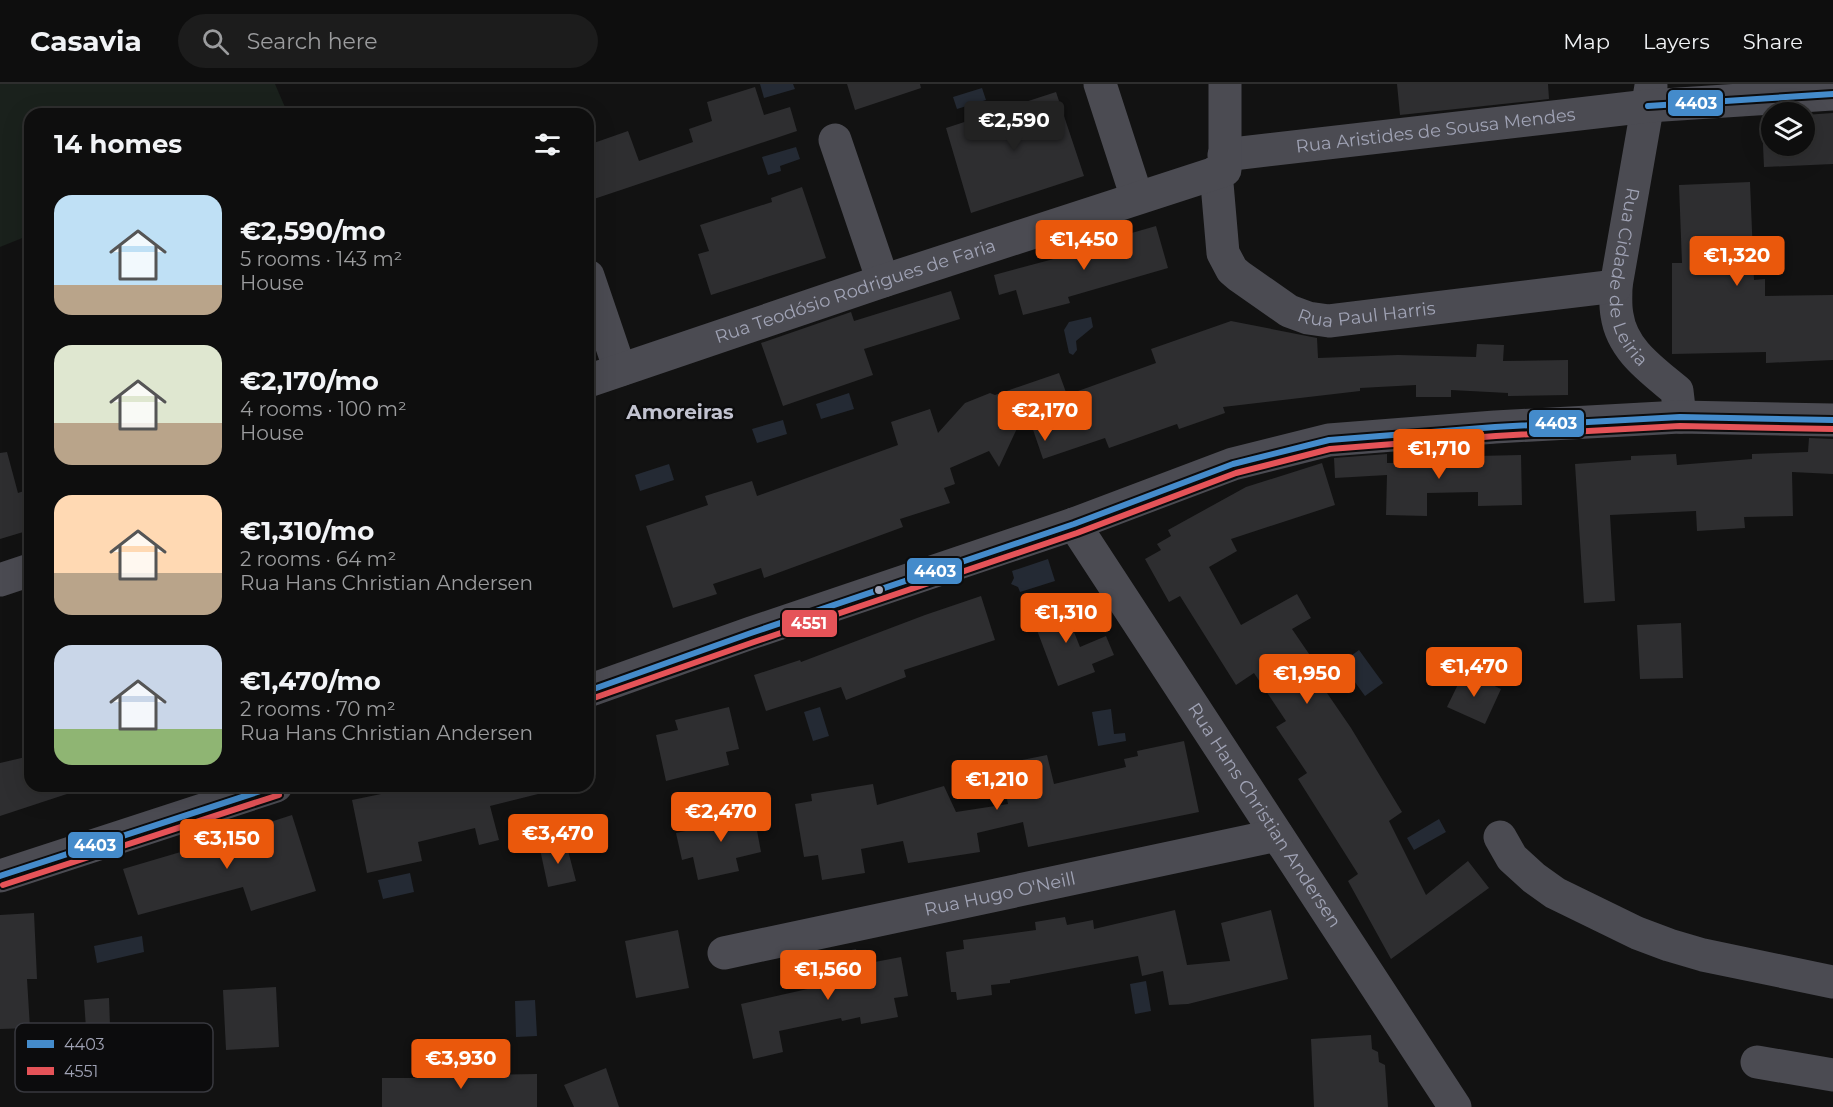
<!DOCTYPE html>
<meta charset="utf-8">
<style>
:root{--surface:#0e0e0e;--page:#1c1c1c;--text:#f1f3f6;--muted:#9b9c9e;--line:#2e2e2e;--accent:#ea580c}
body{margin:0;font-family:Montserrat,sans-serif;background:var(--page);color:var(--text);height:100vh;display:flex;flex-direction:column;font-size:22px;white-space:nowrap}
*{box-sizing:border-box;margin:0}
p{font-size:20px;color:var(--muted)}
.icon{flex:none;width:33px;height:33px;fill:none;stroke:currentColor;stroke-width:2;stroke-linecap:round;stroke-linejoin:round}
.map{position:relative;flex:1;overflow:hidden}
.drawer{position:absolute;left:24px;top:24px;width:570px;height:684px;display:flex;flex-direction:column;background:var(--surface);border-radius:18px;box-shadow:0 6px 24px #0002,0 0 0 2px var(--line)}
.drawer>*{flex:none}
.controls{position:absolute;left:1761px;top:18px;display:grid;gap:12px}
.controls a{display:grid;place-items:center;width:54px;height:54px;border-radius:50%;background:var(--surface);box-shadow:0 6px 24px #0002,0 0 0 2px var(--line);font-size:30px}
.price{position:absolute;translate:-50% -51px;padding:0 14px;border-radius:6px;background:var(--accent);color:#fff;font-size:20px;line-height:39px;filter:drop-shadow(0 2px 3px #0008)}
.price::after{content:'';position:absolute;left:50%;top:36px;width:18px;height:14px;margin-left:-9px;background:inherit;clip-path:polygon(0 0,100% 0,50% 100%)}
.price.current{background:#222;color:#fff}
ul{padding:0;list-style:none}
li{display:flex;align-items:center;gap:18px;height:150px;padding:0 30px}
li span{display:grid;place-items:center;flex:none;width:168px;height:120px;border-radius:18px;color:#555}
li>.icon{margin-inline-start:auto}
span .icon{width:72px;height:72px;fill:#fffc;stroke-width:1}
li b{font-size:26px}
h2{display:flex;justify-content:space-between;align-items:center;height:72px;padding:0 30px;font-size:26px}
header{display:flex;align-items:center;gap:36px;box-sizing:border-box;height:84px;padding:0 30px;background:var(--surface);border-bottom:2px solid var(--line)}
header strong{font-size:28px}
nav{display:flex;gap:33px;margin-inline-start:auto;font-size:21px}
.search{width:420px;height:54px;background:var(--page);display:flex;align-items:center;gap:15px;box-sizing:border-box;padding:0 21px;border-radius:33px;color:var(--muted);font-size:22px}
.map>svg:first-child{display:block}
.green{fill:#1a211c}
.water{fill:#242a34}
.building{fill:#2e2e30}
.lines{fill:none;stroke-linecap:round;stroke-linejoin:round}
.minor{stroke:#4b4b52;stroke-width:33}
.bus-1-casing{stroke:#0c0c0d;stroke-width:10}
.bus-2-casing{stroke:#0c0c0d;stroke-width:10}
.bus-1{stroke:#448bcb;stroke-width:6}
.bus-2{stroke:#e55358;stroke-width:6}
.bus-dot{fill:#a0a3b5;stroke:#0c0c0d;stroke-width:2}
.labels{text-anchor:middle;stroke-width:4.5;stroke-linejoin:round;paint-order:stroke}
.street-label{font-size:18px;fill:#a0a3b5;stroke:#0c0c0d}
.neighbourhood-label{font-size:20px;font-weight:bold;fill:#c2c3d0;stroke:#0c0c0d}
.key{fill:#0c0c0d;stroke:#38393f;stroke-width:1.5}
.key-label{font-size:16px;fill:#a0a3b5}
.line-badge{stroke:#0c0c0d;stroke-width:2}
.badge-label{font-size:16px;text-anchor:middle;font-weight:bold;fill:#fff}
</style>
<header>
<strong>Casavia</strong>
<div class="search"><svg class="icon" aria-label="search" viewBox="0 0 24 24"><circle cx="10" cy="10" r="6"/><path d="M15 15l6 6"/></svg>Search here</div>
<nav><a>Map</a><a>Layers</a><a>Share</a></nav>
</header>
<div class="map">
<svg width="1833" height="1023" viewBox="0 0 1833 1023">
<rect width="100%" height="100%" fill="#121212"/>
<path class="green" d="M0 0H275L288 30H30V151L0 163Z"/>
<path class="water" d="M760 0H793L795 5 764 14Z
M982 4 986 16 957 25 953 13Z
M796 63 800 75 780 82 781 87 768 91 762 73Z
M1091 233 1093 243 1076 257 1077 266 1073 271 1069 269 1064 246 1069 238Z
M849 309 854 325 821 335 816 320Z
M783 336 787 350 757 359 752 345Z
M669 380 674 396 640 407 635 391Z
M1048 475 1055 497 1020 508 1018 503 1011 500 1014 494 1012 487Z
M1359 566 1383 599 1365 612 1341 579Z
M820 623 829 652 813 657 804 628Z
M1111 625 1114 650 1125 649 1126 657 1098 662 1092 628Z
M1439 735 1446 748 1414 766 1407 754Z
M410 789 414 808 383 815 378 796Z
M142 852 144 868 97 879 94 862Z
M1146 897 1151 927 1135 930 1130 900Z
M535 916 537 952 516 953 515 917Z"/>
<path class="building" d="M847 0H920L921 4 855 26Z
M1397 0H1548L1549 15 1400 31Z
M755 3 764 31 790 23 797 47 588 117V61L628 47 639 77 693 58 689 45 712 37 707 18Z
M1056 8 1084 92 971 129 946 44Z
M1833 29V80L1764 83 1762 39H1770L1772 33V62H1804V31Z
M1750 98 1754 196 1765 195V212L1833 211V276L1766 279V268L1672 270V179H1682L1679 101Z
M802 103 826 174 711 211 698 170 709 167 700 141 772 118 771 114Z
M1156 142 1168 184 1068 213 1070 219 1023 231 1016 206 999 211 994 191 1091 165 1090 161Z
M951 207 960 235 864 265 873 291 783 322 761 259 851 228 854 237Z
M1231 237 1317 254 1318 274 1398 271 1476 273 1477 260 1504 261 1503 277 1568 276V311L1508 312V309L1451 306V313H1416V301L1360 304V307L1223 323 1225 329 1179 345 1177 340 1109 364 1105 354 1043 375 1026 325 999 383 989 367 950 384 955 400 944 404 950 419 900 435 903 443 764 494 761 484 713 500 717 510 673 524 646 442 708 421 705 412 752 397 757 412 898 361 891 338 930 325 938 349 965 319 990 309 995 311 1059 289 1067 311 1156 279 1151 265Z
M1809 354 1833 355V390L1792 388 1793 432 1744 433 1745 444 1697 447 1696 427 1610 431 1615 517 1584 519 1575 380 1631 376V372L1676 370 1677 381 1752 375V370L1808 368Z
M7 368 18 409 30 405V446L0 455V369Z
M1387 370V379H1477V372L1521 371 1522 421 1478 422V408L1427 409V432L1386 431 1387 391 1335 394 1334 374Z
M1322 379 1335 421 1231 455 1237 467 1209 483 1241 541 1297 510 1311 534 1292 545 1333 605 1327 609 1351 644 1402 728 1389 737 1426 811 1468 777 1489 804 1391 875 1348 797 1358 790 1298 695 1307 689 1276 643 1286 637 1254 589 1236 601 1180 512 1169 518 1145 475 1161 466 1157 460 1171 452 1168 446 1246 403Z
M981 512 995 556 904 586 906 593 846 616 841 603 766 627 754 591 800 576 801 578 925 531Z
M1060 513 1080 563 1106 552 1114 571 1092 580 1095 588 1058 602 1029 525Z
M1681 539 1683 594 1640 595 1637 541Z
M1464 588 1501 605 1485 640 1447 623Z
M729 623 739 665 726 668 729 681 666 697 656 651 678 646 675 636Z
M1184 657 1199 728 1028 763 1023 738 977 749 980 768 908 779 903 757 861 765 865 789 822 796 818 771 804 773 795 720 812 717 811 710 873 700 877 721 944 702 956 728 1008 720 1007 715 1015 713 1008 679 1047 671 1054 700 1126 683 1124 675 1138 672 1137 667Z
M30 672V702H78L79 706 0 732V679Z
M420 702H537L538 710 490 722 499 756 479 761 475 744 418 758 422 777 367 789 352 716Z
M752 720 761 768 736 774 739 787 698 796 693 773 682 776 676 749 719 740 717 728Z
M292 731 316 807 251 827 243 803 138 831 123 785 228 754 227 752Z
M566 759 576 797 548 803 540 765Z
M1175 826 1187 881 1230 877 1221 839 1271 826 1288 895 1188 920 1169 921 1163 887 1142 892 1138 872 1010 896V899L991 901 992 911 957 916 956 908H951L946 868 964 865 963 856 1036 846 1035 838 1065 833 1067 841 1093 836 1094 845Z
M34 829 37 895H27L30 944 0 945V831Z
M678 846 689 904 636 914 625 857Z
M856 865 859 881 901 873 908 912 894 914 898 933 861 940 860 933 842 937 841 934 779 947 783 968 753 975 741 920 834 899 829 871Z
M276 903 279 963 226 966 223 906Z
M109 914 110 942 86 944 84 916Z
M1371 951 1372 965 1378 968 1379 978 1385 981 1388 1023H1314L1311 955Z
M484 984V991L537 990V1023H382V994H424V985Z
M606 984 619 1023H574L564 1001Z"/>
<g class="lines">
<g class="minor">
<path d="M1100 0 1137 114"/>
<path id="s1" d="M1651 2 1616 202C1616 211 1615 221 1617 231 1622 266 1652 286 1677 307L1680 333"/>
<path d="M835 56 883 197"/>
<path id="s2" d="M1224 71 1648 22 1833 10"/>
<path id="s3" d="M1216 88 1223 169 1232 186 1239 192 1289 227 1308 234 1329 237 1616 202"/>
<path d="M588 192 620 286"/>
<path id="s4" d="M588 297 883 197 1225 86V0"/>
<path id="s5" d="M1074 440 1455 1023"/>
<path d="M0 496 30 486"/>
<path d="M588 607 751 549 1074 440 1233 380 1329 356 1495 343 1680 333 1833 336"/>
<path d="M1500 753 1512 774 1534 794 1555 809 1637 849 1669 861 1703 871 1833 898"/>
<path d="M0 792 276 702"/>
<path id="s6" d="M724 869 1277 751"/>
<path d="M1757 978 1833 991"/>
</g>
<g class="bus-1-casing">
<path id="bus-1" d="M1648 22 1833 10
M588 607 751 549 1074 440 1233 380 1329 356 1495 343 1680 333 1833 336
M0 792 276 702"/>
</g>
<g class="bus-2-casing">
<path id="bus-2" d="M591 615 754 558 1077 449 1236 389 1330 365 1496 352 1680 342 1833 345
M3 801 279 711"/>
</g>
<use href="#bus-1" class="bus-1"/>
<use href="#bus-2" class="bus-2"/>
</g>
<circle class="bus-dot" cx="879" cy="506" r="5"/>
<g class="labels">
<g class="street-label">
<text dy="6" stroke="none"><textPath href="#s2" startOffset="213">Rua Aristides de Sousa Mendes</textPath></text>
<text dy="6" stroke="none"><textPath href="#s1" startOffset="196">Rua Cidade de Leiria</textPath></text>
<text dy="6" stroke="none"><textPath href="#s4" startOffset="282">Rua Teodósio Rodrigues de Faria</textPath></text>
<text dy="6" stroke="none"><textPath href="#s3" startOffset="250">Rua Paul Harris</textPath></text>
<text dy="6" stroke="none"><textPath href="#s5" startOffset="348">Rua Hans Christian Andersen</textPath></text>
<text dy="6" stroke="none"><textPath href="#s6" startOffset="282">Rua Hugo O'Neill</textPath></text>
</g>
<g class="neighbourhood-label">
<text x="680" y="335">Amoreiras</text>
</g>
</g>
<rect x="15" y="939" width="198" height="69" rx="9" class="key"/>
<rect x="27" y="956" width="27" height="8" fill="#448bcb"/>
<rect x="27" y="983" width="27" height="8" fill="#e55358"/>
<g class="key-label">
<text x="64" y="966">4403</text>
<text x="64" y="993">4551</text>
</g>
<g class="line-badge">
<rect x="1667" y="5" width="57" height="28" rx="6" fill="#448bcb"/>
<rect x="1528" y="325" width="57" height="29" rx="6" fill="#448bcb"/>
<rect x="906" y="473" width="57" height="28" rx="6" fill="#448bcb"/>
<rect x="781" y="525" width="57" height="29" rx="6" fill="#e55358"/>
<rect x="67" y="747" width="57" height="28" rx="6" fill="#448bcb"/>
</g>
<g class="badge-label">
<text x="1696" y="25">4403</text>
<text x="1556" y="345">4403</text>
<text x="935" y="493">4403</text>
<text x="809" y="545">4551</text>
<text x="95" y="767">4403</text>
</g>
</svg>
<div class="controls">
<a><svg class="icon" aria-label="layers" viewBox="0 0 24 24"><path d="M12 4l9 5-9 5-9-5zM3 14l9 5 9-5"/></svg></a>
</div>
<b class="price current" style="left:1014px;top:68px">€2,590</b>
<b class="price" style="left:1084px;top:187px">€1,450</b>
<b class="price" style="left:1737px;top:203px">€1,320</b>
<b class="price" style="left:1045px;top:358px">€2,170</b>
<b class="price" style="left:1439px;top:396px">€1,710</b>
<b class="price" style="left:1066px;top:560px">€1,310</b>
<b class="price" style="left:1474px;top:614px">€1,470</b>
<b class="price" style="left:1307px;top:621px">€1,950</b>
<b class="price" style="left:997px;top:727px">€1,210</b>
<b class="price" style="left:721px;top:759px">€2,470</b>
<b class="price" style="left:558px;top:781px">€3,470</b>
<b class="price" style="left:227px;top:786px">€3,150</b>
<b class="price" style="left:828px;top:917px">€1,560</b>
<b class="price" style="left:461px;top:1006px">€3,930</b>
<section class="drawer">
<h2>14 homes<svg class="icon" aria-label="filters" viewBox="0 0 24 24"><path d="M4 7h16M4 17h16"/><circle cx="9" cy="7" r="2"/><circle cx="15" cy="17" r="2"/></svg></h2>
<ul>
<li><span style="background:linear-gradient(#bfe0f5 75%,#b9a48a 0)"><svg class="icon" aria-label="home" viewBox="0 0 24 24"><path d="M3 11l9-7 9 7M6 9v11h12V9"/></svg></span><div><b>€2,590/mo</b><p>5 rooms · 143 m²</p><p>House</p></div></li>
<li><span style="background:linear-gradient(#dfe7d0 65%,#b9a48a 0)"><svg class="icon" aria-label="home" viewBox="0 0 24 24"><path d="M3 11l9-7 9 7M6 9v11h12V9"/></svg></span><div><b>€2,170/mo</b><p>4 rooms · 100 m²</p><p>House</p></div></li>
<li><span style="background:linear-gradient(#ffd9b3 65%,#b9a48a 0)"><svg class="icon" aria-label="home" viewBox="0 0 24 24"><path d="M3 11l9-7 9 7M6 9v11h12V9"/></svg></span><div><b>€1,310/mo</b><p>2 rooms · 64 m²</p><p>Rua Hans Christian Andersen</p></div></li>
<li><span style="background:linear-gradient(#c9d6e8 70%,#8fb573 0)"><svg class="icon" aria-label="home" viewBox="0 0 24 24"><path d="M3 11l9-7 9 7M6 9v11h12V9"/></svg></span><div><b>€1,470/mo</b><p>2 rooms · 70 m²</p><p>Rua Hans Christian Andersen</p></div></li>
</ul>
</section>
</div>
